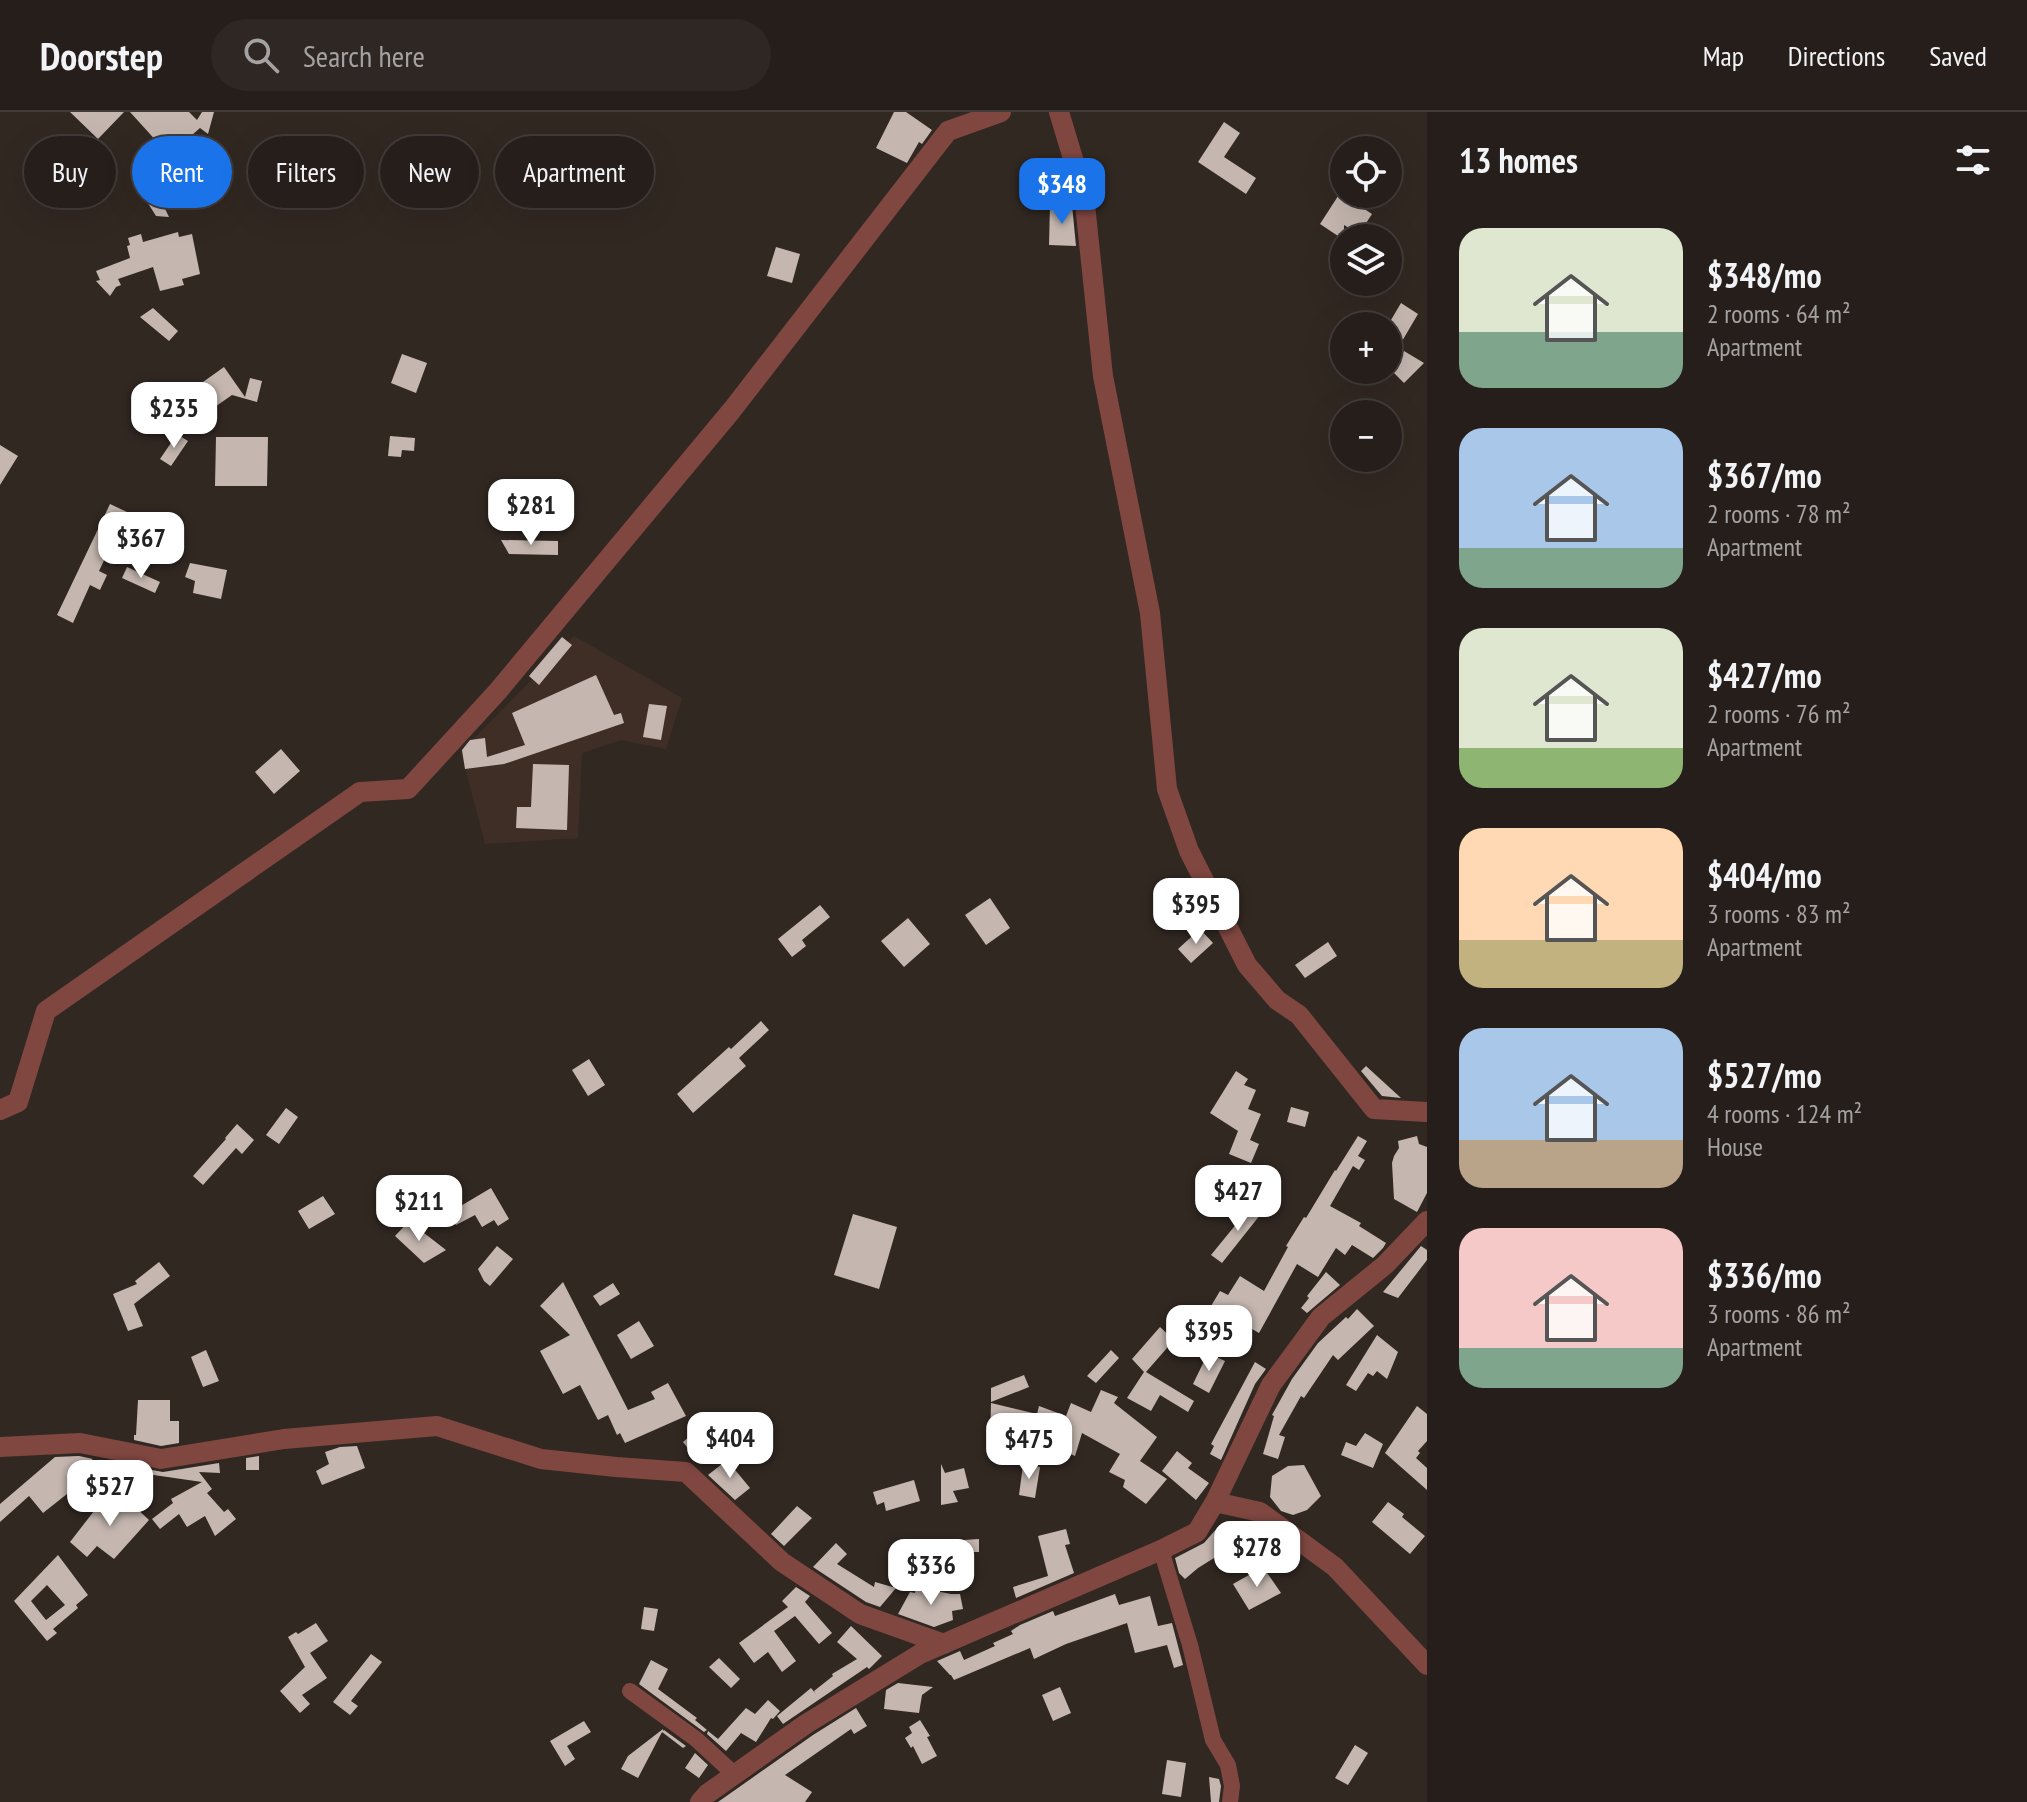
<!DOCTYPE html>
<meta charset="utf-8">
<style>
:root{--surface:#261e1a;--page:#2e2723;--text:#f1f3f6;--muted:#a4a2a2;--line:#423c39;--accent:#1a73e8}
body{margin:0;font-family:"PT Sans Narrow",sans-serif;background:var(--page);color:var(--text);height:100vh;display:flex;flex-direction:column;font-size:30px;white-space:nowrap}
*{box-sizing:border-box;margin:0}
p{font-size:26px;color:var(--muted)}
.icon{flex:none;width:44px;height:44px;fill:none;stroke:currentColor;stroke-width:2;stroke-linecap:round;stroke-linejoin:round}
.map{position:relative;flex:1;overflow:hidden}
.drawer{display:flex;flex-direction:column;background:var(--surface);width:600px}
.drawer>*{flex:none}
.banner{position:absolute;left:24px;top:24px;width:760px;height:72px;display:flex;gap:16px}
.fabs{position:absolute;left:1330px;top:24px;display:grid;gap:16px}
.fabs a{display:grid;place-items:center;width:72px;height:72px;border-radius:50%;background:var(--surface);box-shadow:0 8px 32px #0002,0 0 0 2px var(--line);font-size:40px}
.price{position:absolute;translate:-50% -68px;padding:0 18px;border-radius:16px;background:#fff;color:#222;font-size:26px;line-height:52px;filter:drop-shadow(0 2px 4px #0008)}
.price::after{content:'';position:absolute;left:50%;top:48px;width:24px;height:18px;margin-left:-12px;background:inherit;clip-path:polygon(0 0,100% 0,50% 100%)}
.price.active{background:var(--accent);color:#fff}
ul{padding:0;list-style:none}
li{display:flex;align-items:center;gap:24px;height:200px;padding:0 32px}
li span{display:grid;place-items:center;flex:none;width:224px;height:160px;border-radius:24px;color:#555}
li>.icon{margin-inline-start:auto}
span .icon{width:96px;height:96px;fill:#fffc;stroke-width:1}
li b{font-size:34px}
h2{display:flex;justify-content:space-between;align-items:center;height:96px;padding:0 32px;font-size:34px}
.tag{padding:0 28px;border-radius:36px;background:var(--surface);box-shadow:0 8px 32px #0002,0 0 0 2px var(--line);font-size:28px;line-height:72px}
.tag.active{background:var(--accent);color:#fff}
header{display:flex;align-items:center;gap:48px;box-sizing:border-box;height:112px;padding:0 40px;background:var(--surface);border-bottom:2px solid var(--line)}
header strong{font-size:38px}
nav{display:flex;gap:44px;margin-inline-start:auto;font-size:28px}
.search{width:560px;height:72px;background:var(--page);display:flex;align-items:center;gap:20px;box-sizing:border-box;padding:0 28px;border-radius:44px;color:var(--muted);font-size:30px}
main{display:flex;flex:1;min-height:0}
.map>svg:first-child{display:block}
.built{fill:#3f2e26}
.building{fill:#c5b7b0;fill-rule:evenodd}
.lines{fill:none;stroke-linecap:round;stroke-linejoin:round}
.minor{stroke:#804741;stroke-width:16}
.tertiary{stroke:#804741;stroke-width:20}
</style>
<header>
<strong>Doorstep</strong>
<div class="search"><svg class="icon" aria-label="search" viewBox="0 0 24 24"><circle cx="10" cy="10" r="6"/><path d="M15 15l6 6"/></svg>Search here</div>
<nav><a>Map</a><a>Directions</a><a>Saved</a></nav>
</header>
<main>
<div class="map">
<svg width="1427" height="1690" viewBox="0 0 1427 1690">
<rect width="100%" height="100%" fill="#322822"/>
<path class="built" d="M574 524 682 586 666 637 621 628 582 641 578 726 485 732 461 640Z"/>
<path class="building" d="M70 0H124L98 27Z
M130 0H189L197 8 202 0H214L208 22 200 16 169 43Z
M894 0H906L932 18 922 32 919 30 907 51 876 36Z
M1224 10 1240 21 1224 45 1256 66 1246 82 1198 50Z
M67 24 93 56 83 64 57 32Z
M154 74 169 105 156 104 141 80Z
M1340 81 1372 102 1359 122 1344 113V128L1320 112Z
M1050 93H1072L1076 134 1049 133Z
M178 120 179 125 192 122 200 162 182 167 184 173 160 179 153 155 118 167 121 173 116 175 110 184 96 169 100 168 96 159 130 146 127 134 130 133 128 126 141 122 143 130Z
M776 135 800 142 792 171 767 164Z
M1401 191 1418 202 1398 236 1388 230V213Z
M153 196 178 219 169 229 140 205Z
M1404 239 1424 251 1404 271 1388 255Z
M402 242 427 251 416 281 391 271Z
M224 255 245 285 250 266 262 269 257 290 232 283 212 297 196 275Z
M177 322 188 329 171 354 160 347Z
M390 324 415 326 414 339 402 338 401 345 388 344Z
M216 325H268L267 374H215Z
M0 333 18 344 0 373Z
M110 392 127 400 99 459 107 463 100 478 90 473 73 511 57 503Z
M540 393 545 403 523 416 517 406Z
M501 428 558 429V443L509 442Z
M190 451 227 458 221 487 193 481 195 469 185 465Z
M127 455 160 470 155 481 122 466Z
M562 525 572 533 539 573 529 564Z
M596 563 614 603 621 601 624 611 504 652 465 657 462 638 470 628 485 626 487 645 525 633 512 601Z
M649 592 667 594 661 628 643 625Z
M281 637 300 659 274 682 255 660Z
M533 652 569 653 567 718 516 716 517 695H531Z
M990 786 1010 816 986 833 965 803Z
M820 793 830 805 802 828 806 834 792 845 778 827Z
M908 806 930 832 904 855 881 829Z
M1200 817 1213 831 1191 851 1178 837Z
M1328 830 1337 844 1305 866 1295 853Z
M761 909 769 918 739 946 746 954 693 1001 677 982 729 935 731 937Z
M589 947 605 973 588 984 572 958Z
M1366 954 1401 986 1382 984 1361 959Z
M1236 959 1248 967 1244 973 1256 978 1248 997 1261 1002 1250 1028 1259 1032 1251 1051 1229 1042 1238 1019 1210 1001Z
M1291 995 1309 1000 1305 1015 1287 1010Z
M286 996 298 1005 279 1032 266 1023Z
M237 1012 254 1028 242 1042 236 1036 203 1073 193 1064 226 1027 225 1026Z
M1358 1024 1367 1029 1358 1044 1365 1048 1359 1058 1353 1054 1330 1094 1361 1111 1359 1114 1386 1131 1383 1136 1373 1146 1352 1133 1345 1143 1336 1136 1318 1165 1297 1152 1259 1221 1211 1194 1220 1179 1228 1183 1240 1164 1264 1179 1288 1135 1286 1134 1304 1105 1306 1106 1335 1058 1336 1059Z
M1417 1024 1419 1032 1427 1035V1081L1417 1100 1394 1087 1392 1051 1394 1044 1399 1036 1398 1029Z
M491 1076 509 1107 498 1114 494 1108 482 1115 475 1103 456 1113 448 1098 458 1093 459 1095Z
M323 1084 335 1102 309 1117 298 1099Z
M1255 1089 1264 1098 1222 1151 1211 1143Z
M853 1102 897 1115 879 1177 834 1163Z
M409 1109 424 1121 446 1138 424 1151 395 1124Z
M497 1134 513 1147 490 1174 484 1169 478 1157Z
M1421 1134 1427 1138V1148L1398 1186 1383 1180Z
M159 1150 170 1164 134 1192 143 1214 128 1219 113 1182 137 1172 135 1169Z
M1326 1160 1340 1173 1307 1201 1301 1196 1309 1186 1307 1184Z
M563 1170 628 1298 655 1287 651 1280 668 1271 686 1304 625 1331 620 1321 617 1323 608 1303 598 1308 580 1273 563 1282 540 1239 570 1223 540 1194Z
M613 1171 620 1182 600 1194 593 1184Z
M1357 1197 1374 1214 1338 1248 1333 1243 1304 1286 1301 1284 1279 1323 1285 1325 1278 1347 1263 1342 1274 1304 1272 1303 1292 1267 1318 1231 1346 1205 1348 1207Z
M639 1209 654 1234 631 1247 617 1223Z
M1160 1215 1174 1228 1146 1260 1194 1289 1188 1300 1160 1283 1151 1299 1127 1286 1144 1260 1132 1247Z
M1377 1223 1398 1240 1387 1267 1377 1259 1373 1264 1368 1261 1356 1279 1346 1273Z
M206 1238 219 1269 203 1275 191 1245Z
M1111 1238 1119 1246 1096 1271 1087 1264Z
M1208 1241 1225 1249 1209 1281 1193 1272Z
M1255 1250 1266 1257 1255 1272 1221 1348 1210 1342 1214 1334 1211 1332Z
M1024 1263 1029 1275 991 1290V1276Z
M1101 1278 1118 1285 1114 1291 1157 1325 1140 1349 1167 1367 1146 1392 1123 1375 1125 1368 1109 1360 1120 1342 1082 1321 1075 1344 1053 1334 1055 1330 1024 1319 1019 1349 1006 1347 1008 1339 990 1336 991 1291 1037 1302 1039 1294 1066 1304 1071 1291 1091 1300Z
M138 1288H170V1309H179V1331L161 1334 134 1328V1323H136Z
M1417 1294 1427 1302V1329L1418 1339 1420 1341 1416 1346 1427 1356V1378L1385 1341Z
M715 1303 727 1318 694 1344 683 1330Z
M1365 1321 1383 1332 1373 1356 1341 1343 1346 1330 1356 1334Z
M357 1334 365 1356 322 1373 316 1359 329 1352 325 1340 340 1335Z
M1177 1339 1192 1351 1188 1356 1209 1371 1196 1388 1162 1359Z
M79 1344 93 1347 88 1350 95 1358 67 1382 43 1401 29 1384 0 1410V1392L55 1345Z
M259 1344V1358H246V1346Z
M727 1348 750 1376 735 1388 708 1363Z
M219 1351 220 1361 199 1360 212 1377 207 1381 224 1400 228 1397 236 1407 215 1424 205 1404 187 1415 179 1402 160 1417 152 1407 173 1391 171 1387 202 1370 126 1359 129 1354 163 1360Z
M941 1352 945 1361 964 1356 969 1376 953 1379 958 1390 941 1393Z
M1023 1353 1040 1355 1035 1386 1019 1383Z
M1304 1353 1321 1384 1307 1398 1293 1403 1281 1399 1270 1385 1272 1364 1288 1354Z
M914 1368 920 1389 886 1399 884 1390 877 1393 873 1380Z
M119 1380 149 1408 114 1447 97 1434 87 1445 70 1430 101 1390 107 1394Z
M1388 1390 1404 1402 1402 1405 1425 1424 1410 1442 1372 1410Z
M797 1394 812 1406 784 1434 771 1422Z
M1218 1415 1230 1436 1198 1456 1185 1467 1179 1461 1175 1446 1204 1431Z
M1066 1417 1070 1432 1065 1433 1074 1461 1016 1486 1013 1475 1048 1464 1038 1424Z
M979 1427V1440H966L963 1428Z
M836 1431 847 1442 837 1452 874 1475 875 1470 896 1476 880 1495 866 1490 813 1455Z
M58 1443 88 1483 76 1493 78 1496 53 1517 57 1521 47 1529 14 1489ZM47 1473 65 1493 46 1508 31 1489Z
M1263 1455 1281 1481 1249 1498 1233 1472Z
M796 1475 810 1484 805 1490 832 1521 819 1532 795 1504 774 1519 796 1549 782 1560 768 1540 754 1551 739 1531 788 1495 782 1489Z
M916 1475 951 1482H960L963 1497 952 1499 953 1508 934 1515 898 1502 910 1480 915 1481Z
M1115 1482 1119 1493 1150 1484 1158 1514 1172 1511 1183 1553 1174 1556 1167 1533 1135 1541 1127 1511 1066 1532 1034 1547 1030 1536 954 1568 951 1563H950L937 1549 960 1539 964 1548 995 1534 993 1531 1013 1522 1011 1519 1020 1513 1053 1499 1055 1504Z
M644 1495 658 1497 654 1519 641 1517Z
M316 1511 328 1529 310 1541 327 1566 302 1583 310 1592 300 1601 280 1579 305 1555 288 1525 296 1520 298 1522Z
M851 1514 882 1544 869 1557 867 1555 783 1612 777 1604 811 1576 816 1582 814 1579 833 1564 832 1562 857 1547 837 1530Z
M371 1542 382 1550 351 1589 358 1594 350 1603 333 1590Z
M719 1546 740 1567 731 1576 709 1555Z
M651 1548 668 1557 658 1577 697 1606 695 1608 707 1618 704 1620 639 1572Z
M898 1571 933 1575 922 1583 919 1601 884 1597 886 1578Z
M1060 1575 1071 1601 1053 1609 1042 1583Z
M768 1588 780 1599 773 1607 771 1606 756 1630 741 1621 726 1639 707 1622 708 1619 718 1627 746 1596 755 1602Z
M856 1596 867 1614 854 1622 851 1617 785 1663 812 1680 805 1690H718L813 1623Z
M920 1608 930 1624 927 1625 937 1644 922 1652 913 1634 911 1636 905 1626 912 1621 909 1615Z
M584 1609 591 1620 567 1634 575 1647 565 1654 550 1629Z
M663 1617V1619L664 1618 686 1634 683 1636 662 1620 638 1666 621 1657 628 1644Z
M1355 1633 1368 1641 1348 1673 1335 1666Z
M695 1641 708 1653 699 1666 685 1656Z
M1167 1648 1186 1651 1181 1685 1162 1682Z
M1209 1665 1219 1667 1221 1674 1219 1690H1211Z"/>
<g class="lines">
<path class="minor" d="M1161 1438 1190 1533 1213 1628 1228 1653 1232 1674 1230 1690
M630 1579 696 1627 734 1662"/>
<path class="tertiary" d="M1059 0 1084 83 1103 264 1150 501 1167 677 1189 739 1247 853 1277 888 1299 903 1374 997 1427 1000
M0 998 18 990 46 899 360 680 408 677 498 579 732 298 948 19 1001 0
M0 1335 80 1331 161 1347 284 1327 437 1314 541 1347 616 1355 686 1360 782 1450 860 1502 944 1532
M1215 1390 1260 1400 1335 1455 1427 1553
M700 1690 707 1682 806 1612 920 1542 1161 1438 1197 1420 1215 1390 1271 1273 1321 1205 1385 1153 1427 1109"/>
</g>
</svg>
<div class="fabs">
<a><svg class="icon" aria-label="locate" viewBox="0 0 24 24"><circle cx="12" cy="12" r="6"/><path d="M12 2v4M12 18v4M2 12h4M18 12h4"/></svg></a>
<a><svg class="icon" aria-label="layers" viewBox="0 0 24 24"><path d="M12 4l9 5-9 5-9-5zM3 14l9 5 9-5"/></svg></a>
<a>+</a>
<a>−</a>
</div>
<b class="price active" style="left:1062px;top:114px">$348</b>
<b class="price" style="left:174px;top:338px">$235</b>
<b class="price" style="left:531px;top:435px">$281</b>
<b class="price" style="left:141px;top:468px">$367</b>
<b class="price" style="left:1196px;top:834px">$395</b>
<b class="price" style="left:1238px;top:1121px">$427</b>
<b class="price" style="left:419px;top:1131px">$211</b>
<b class="price" style="left:1209px;top:1261px">$395</b>
<b class="price" style="left:730px;top:1368px">$404</b>
<b class="price" style="left:1029px;top:1369px">$475</b>
<b class="price" style="left:110px;top:1416px">$527</b>
<b class="price" style="left:1257px;top:1477px">$278</b>
<b class="price" style="left:931px;top:1495px">$336</b>
<div class="banner">
<a class="tag">Buy</a>
<a class="tag active">Rent</a>
<a class="tag">Filters</a>
<a class="tag">New</a>
<a class="tag">Apartment</a>
</div>
</div>
<section class="drawer">
<h2>13 homes<svg class="icon" aria-label="filters" viewBox="0 0 24 24"><path d="M4 7h16M4 17h16"/><circle cx="9" cy="7" r="2"/><circle cx="15" cy="17" r="2"/></svg></h2>
<ul>
<li><span style="background:linear-gradient(#dfe7d0 65%,#7fa58c 0)"><svg class="icon" aria-label="home" viewBox="0 0 24 24"><path d="M3 11l9-7 9 7M6 9v11h12V9"/></svg></span><div><b>$348/mo</b><p>2 rooms · 64 m²</p><p>Apartment</p></div></li>
<li><span style="background:linear-gradient(#a9c7e8 75%,#7fa58c 0)"><svg class="icon" aria-label="home" viewBox="0 0 24 24"><path d="M3 11l9-7 9 7M6 9v11h12V9"/></svg></span><div><b>$367/mo</b><p>2 rooms · 78 m²</p><p>Apartment</p></div></li>
<li><span style="background:linear-gradient(#dfe7d0 75%,#8fb573 0)"><svg class="icon" aria-label="home" viewBox="0 0 24 24"><path d="M3 11l9-7 9 7M6 9v11h12V9"/></svg></span><div><b>$427/mo</b><p>2 rooms · 76 m²</p><p>Apartment</p></div></li>
<li><span style="background:linear-gradient(#ffd9b3 70%,#c2b280 0)"><svg class="icon" aria-label="home" viewBox="0 0 24 24"><path d="M3 11l9-7 9 7M6 9v11h12V9"/></svg></span><div><b>$404/mo</b><p>3 rooms · 83 m²</p><p>Apartment</p></div></li>
<li><span style="background:linear-gradient(#a9c7e8 70%,#b9a48a 0)"><svg class="icon" aria-label="home" viewBox="0 0 24 24"><path d="M3 11l9-7 9 7M6 9v11h12V9"/></svg></span><div><b>$527/mo</b><p>4 rooms · 124 m²</p><p>House</p></div></li>
<li><span style="background:linear-gradient(#f6c9c9 75%,#7fa58c 0)"><svg class="icon" aria-label="home" viewBox="0 0 24 24"><path d="M3 11l9-7 9 7M6 9v11h12V9"/></svg></span><div><b>$336/mo</b><p>3 rooms · 86 m²</p><p>Apartment</p></div></li>
</ul>
</section>
</main>
